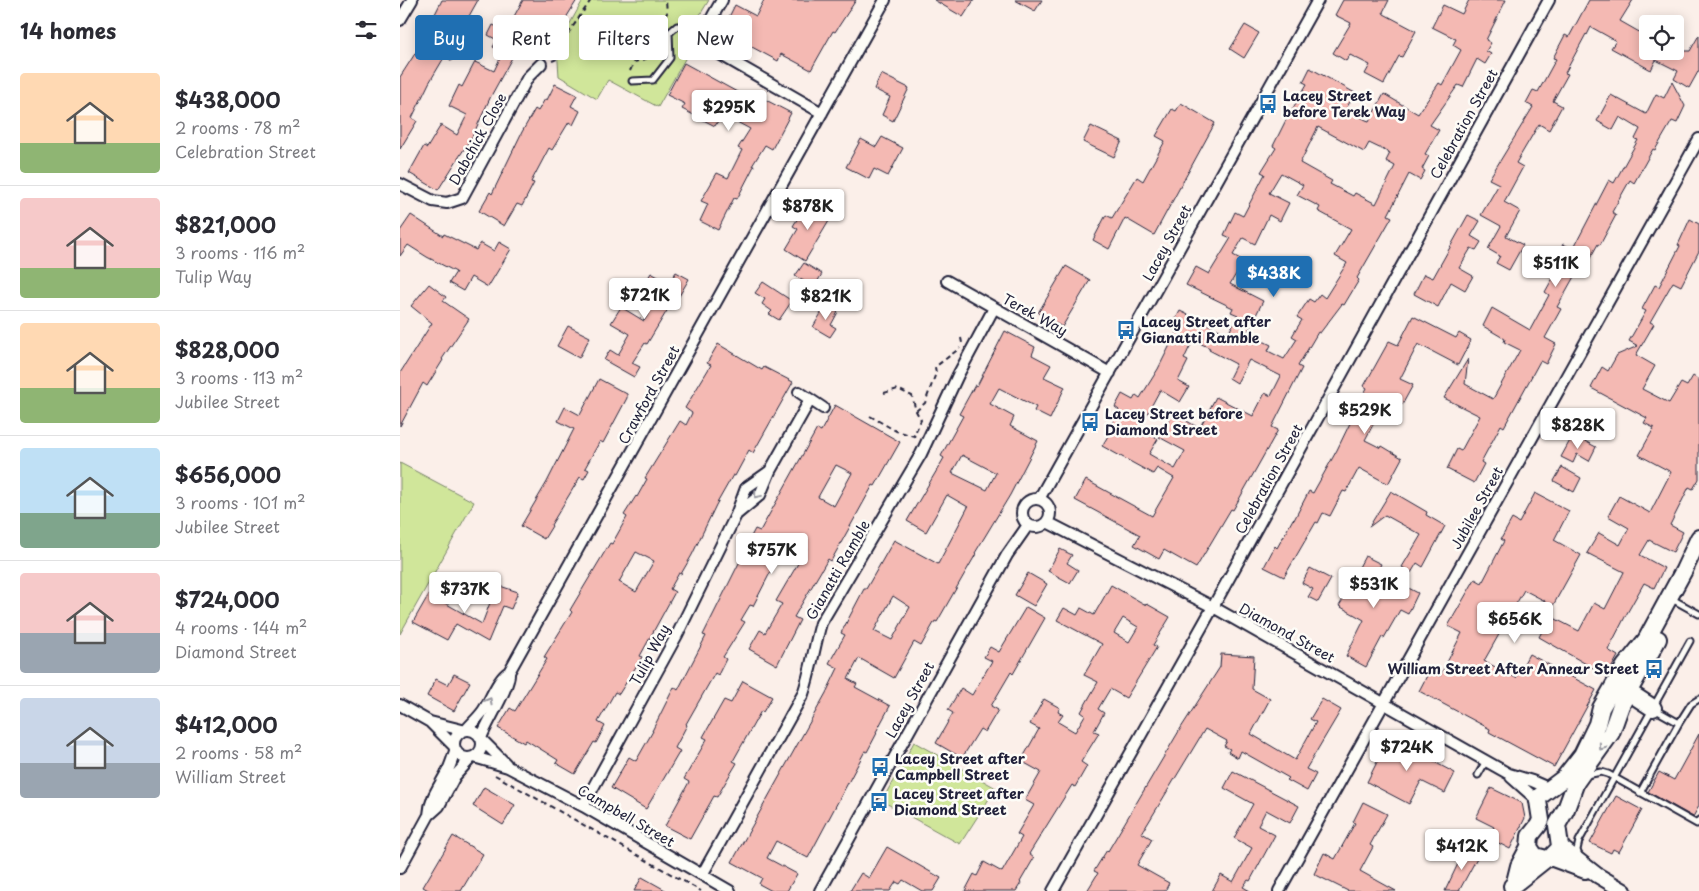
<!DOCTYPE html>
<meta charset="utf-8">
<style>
:root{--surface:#fff;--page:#f2f2f3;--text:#2b2b33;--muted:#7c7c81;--line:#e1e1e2;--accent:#1f6fb2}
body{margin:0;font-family:"Playpen Sans",sans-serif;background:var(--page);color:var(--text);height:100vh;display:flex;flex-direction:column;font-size:19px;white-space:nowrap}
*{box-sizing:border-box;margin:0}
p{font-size:16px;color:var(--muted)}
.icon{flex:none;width:28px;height:28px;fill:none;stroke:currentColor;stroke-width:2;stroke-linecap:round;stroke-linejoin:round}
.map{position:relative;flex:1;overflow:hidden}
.drawer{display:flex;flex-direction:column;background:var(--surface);width:400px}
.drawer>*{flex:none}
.banner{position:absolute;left:15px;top:15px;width:475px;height:45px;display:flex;gap:10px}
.controls{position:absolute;left:1239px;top:15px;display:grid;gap:10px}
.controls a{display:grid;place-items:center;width:45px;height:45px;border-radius:5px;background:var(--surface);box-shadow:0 2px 12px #0003;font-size:25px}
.price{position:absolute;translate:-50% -42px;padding:0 11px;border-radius:5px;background:#fff;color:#222;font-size:16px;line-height:32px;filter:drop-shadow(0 1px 2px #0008)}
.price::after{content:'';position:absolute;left:50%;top:30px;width:15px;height:11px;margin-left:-8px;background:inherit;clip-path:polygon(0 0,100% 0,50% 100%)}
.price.active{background:var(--accent);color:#fff}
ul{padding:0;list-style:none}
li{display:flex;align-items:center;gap:15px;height:125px;padding:0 20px}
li+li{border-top:1px solid var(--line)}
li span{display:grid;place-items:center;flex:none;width:140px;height:100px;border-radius:5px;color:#555}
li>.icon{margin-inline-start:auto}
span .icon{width:60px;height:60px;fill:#fffc;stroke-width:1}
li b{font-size:21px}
h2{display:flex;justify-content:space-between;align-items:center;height:60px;padding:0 20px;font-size:21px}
.chip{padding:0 18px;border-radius:5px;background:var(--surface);box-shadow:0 2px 12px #0003;font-size:18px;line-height:45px}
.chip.active{background:var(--accent);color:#fff}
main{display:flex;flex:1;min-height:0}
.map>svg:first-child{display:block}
.green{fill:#d0e69a;stroke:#79846a}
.building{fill:#f4b9b3;stroke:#22223b;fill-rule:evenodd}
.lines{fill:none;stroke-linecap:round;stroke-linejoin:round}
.lane-casing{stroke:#22223b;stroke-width:9}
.street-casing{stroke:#22223b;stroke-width:14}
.secondary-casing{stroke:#22223b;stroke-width:18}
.primary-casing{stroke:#22223b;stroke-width:20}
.path{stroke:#22223b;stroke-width:2;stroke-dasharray:5 4;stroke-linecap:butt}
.lane{stroke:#fdfcf7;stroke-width:5}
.street{stroke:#fdfcf7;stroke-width:10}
.secondary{stroke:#fdfcf7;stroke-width:14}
.primary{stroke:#fdfcf7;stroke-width:16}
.oneway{stroke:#9a9aa2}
.labels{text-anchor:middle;stroke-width:5;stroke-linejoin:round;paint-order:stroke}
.poi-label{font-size:14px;font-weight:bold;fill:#22223b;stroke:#fdfcf7;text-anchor:start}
.street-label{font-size:14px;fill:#22223b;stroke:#fdfcf7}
</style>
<main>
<section class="drawer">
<h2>14 homes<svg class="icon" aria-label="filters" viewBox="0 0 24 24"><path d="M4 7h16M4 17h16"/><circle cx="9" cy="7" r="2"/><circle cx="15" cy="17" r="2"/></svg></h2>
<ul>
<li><span style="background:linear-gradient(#ffd9b3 70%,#8fb573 0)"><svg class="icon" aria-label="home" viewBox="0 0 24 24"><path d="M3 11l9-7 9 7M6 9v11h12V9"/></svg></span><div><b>$438,000</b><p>2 rooms · 78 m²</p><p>Celebration Street</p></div></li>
<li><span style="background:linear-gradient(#f6c9c9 70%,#8fb573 0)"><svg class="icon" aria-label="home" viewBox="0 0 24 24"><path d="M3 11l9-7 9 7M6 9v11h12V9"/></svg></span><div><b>$821,000</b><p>3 rooms · 116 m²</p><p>Tulip Way</p></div></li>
<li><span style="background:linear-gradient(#ffd9b3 65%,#8fb573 0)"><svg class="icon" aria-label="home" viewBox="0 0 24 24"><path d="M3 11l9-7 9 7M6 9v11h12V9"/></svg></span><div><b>$828,000</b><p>3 rooms · 113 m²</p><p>Jubilee Street</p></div></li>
<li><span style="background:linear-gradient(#bfe0f5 65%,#7fa58c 0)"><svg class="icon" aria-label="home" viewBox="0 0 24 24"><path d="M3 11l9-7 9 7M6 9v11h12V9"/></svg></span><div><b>$656,000</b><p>3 rooms · 101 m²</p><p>Jubilee Street</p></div></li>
<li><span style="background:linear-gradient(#f6c9c9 60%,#9aa5b1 0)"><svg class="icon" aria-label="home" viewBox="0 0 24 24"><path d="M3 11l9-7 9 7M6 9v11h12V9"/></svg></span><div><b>$724,000</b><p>4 rooms · 144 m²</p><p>Diamond Street</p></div></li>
<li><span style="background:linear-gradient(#c9d6e8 65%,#9aa5b1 0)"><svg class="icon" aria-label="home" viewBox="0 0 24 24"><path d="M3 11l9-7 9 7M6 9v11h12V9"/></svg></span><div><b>$412,000</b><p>2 rooms · 58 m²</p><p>William Street</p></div></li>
</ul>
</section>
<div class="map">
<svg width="1299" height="891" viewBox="0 0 1299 891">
<rect width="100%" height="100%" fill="#fbefe9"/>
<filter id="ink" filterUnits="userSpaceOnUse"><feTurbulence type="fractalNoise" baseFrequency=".02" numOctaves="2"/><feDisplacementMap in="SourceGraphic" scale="10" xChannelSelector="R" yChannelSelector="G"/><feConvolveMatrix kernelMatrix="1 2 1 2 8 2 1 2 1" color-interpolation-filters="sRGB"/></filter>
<g filter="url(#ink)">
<path class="green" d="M183 0H309L295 23 290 50 258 107 208 80 197 99 159 76 157 47Z
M0 463 74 502 0 634Z
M514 742 596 788 560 844 482 801Z"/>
<path class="building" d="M42 0H78L55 41 61 44 52 61 45 56 29 83 12 118 17 121 0 149V77L18 49 23 52 33 33 27 30Z
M123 0H177L161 26 163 27 158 37 149 32 143 43 125 34 91 96 73 135 38 190 9 173 24 146 27 148 41 125 57 135 67 115 49 106 59 85 62 87 75 62 94 71 103 52 93 47 97 40 88 35 93 25 106 31Z
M364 0H456L435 32 433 31 411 70 381 54 378 61 337 39 336 40 321 33 335 5 356 16Z
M534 0H574L563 17Z
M615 0H642L635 11Z
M943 0H989L983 12 984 14 1016 31 1002 57 999 56 984 84 965 74 970 65 950 55 946 61 933 53 951 23 935 15Z
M1069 0H1106L1086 40 1091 43 1086 51 1091 54 1085 64 1077 59 1063 87 1058 85 1030 125 1039 130 1025 154 1029 156 1022 169 1025 171 1020 180 1009 174 988 215 992 217 957 278 959 280 944 305 942 304 920 333 918 332 898 366 902 368 872 427 878 430 833 510 831 509 796 568 764 550 759 559 734 545 740 535 675 500 686 480 752 516 774 478 757 468 753 474 702 446 711 431 708 430 719 410 715 407 722 394 733 400 736 395 740 398 758 369 777 331 771 328 780 311 828 334 838 315 831 312 833 308 786 285 796 267 809 274 831 238 824 235 835 212 843 216 865 174 861 172 876 148 873 146 886 120 907 84 903 82 910 68 955 93 946 109 966 120 969 121 984 94 1018 114 1039 83 1042 85 1061 50 1053 45 1056 39 1032 27 1043 5 1062 14ZM918 127 964 152 969 143 990 153 986 161 995 166 976 204 955 193 953 196 930 184 932 181 900 163ZM881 173 903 185 897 195 920 207 918 211 951 229 935 256 947 263 925 298 920 294 914 302 909 299 897 317 902 320 892 336 897 339 884 359 868 351 871 345 847 333 863 301 830 284 844 261 833 255 843 238 855 244 869 215 880 221 889 203 869 193ZM793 340 810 348 809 350 836 364 829 378 837 383 849 360 881 376 871 396 865 393 853 416 816 397 800 427 798 426 797 427 773 413 759 437 785 451 775 469 749 454 758 439 739 429 760 390 780 402 789 387 778 381 788 361 784 359Z
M1189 0H1233L1220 21 1248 37V51H1290L1299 35V70L1289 88 1274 79 1278 71 1256 60 1251 70 1211 48 1216 41 1191 27 1187 35 1186 34 1165 73 1168 74 1153 101 1162 106 1149 130 1139 124 1116 163 1123 167 1104 202 1120 211 1106 236 1123 245 1109 270 1096 263 1100 256 1088 249 1101 226 1081 215 1099 184 1089 179 1133 107 1126 103 1133 90 1138 92 1156 59 1153 58 1165 35 1169 37Z
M845 25 859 33 844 58 830 49Z
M284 63 359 104 362 98 391 113 372 149 365 145 352 166H354L337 199 334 198 318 230 300 221 308 204 301 201 317 173 328 178 342 150 338 148 350 129 322 114 315 126 282 109 285 104 267 95Z
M481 74 509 88 493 121 482 115 490 97 474 89Z
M1272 82 1285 106 1277 123 1272 121 1255 150 1253 149 1234 183 1230 180 1212 212 1216 215 1200 245 1198 244 1180 276 1176 273 1157 307 1161 309 1145 338 1156 344 1146 364 1140 361 1104 427 1101 425 1081 462 1084 464 1074 483 1047 469 1057 449 1061 451 1080 416 1044 398 1068 359 1065 384 1093 399 1120 350 1104 342 1105 339 1083 326 1092 308 1130 330 1149 295 1145 292 1164 258 1158 255 1163 244 1173 249 1209 180 1214 183 1238 140 1235 139 1240 129 1220 117 1213 130 1197 121 1211 95 1246 114 1256 94 1264 98Z
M155 84 177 95 171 106 180 111 173 125 169 122 152 150 149 148 131 182 134 183 122 206 117 204 104 226 79 211 90 192 92 194 122 132 135 109 138 111 145 99 147 100Z
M781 103 815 123 754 235 725 218 709 249 693 240 706 215 712 218 737 177 743 181 765 141 756 136 772 109 776 111Z
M691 126 722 141 714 157 683 142Z
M482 137 503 148 488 176 474 169 469 179 446 167 461 139 476 147Z
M408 202 432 216 405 261 386 249 398 229 393 226Z
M11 215 43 236 44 234 76 250 80 243 94 251 99 242 111 249 88 287 71 277 63 291 49 283 56 272 27 257 8 245 0 256V231Z
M1068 215 1080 221 1071 236 1081 242 1076 250 1071 248 1059 268 1073 276 1065 290 1051 282 1038 307 1014 294 1024 274 1033 278Z
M1290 219 1299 224V251L1281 286 1273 282 1250 322 1254 324 1236 355 1255 366 1242 389 1269 403 1281 383 1287 386 1293 376 1299 380V479L1293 489 1289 487 1270 525 1283 532 1273 552 1249 540 1240 555 1264 568 1254 588 1244 583 1226 615 1208 650 1218 656 1207 676 1139 637 1150 616 1179 631 1194 603 1205 609 1224 572 1187 553 1199 533 1220 545 1229 528 1208 516 1219 496 1250 513 1271 472 1239 455 1254 428 1244 423 1247 418 1191 388 1202 367 1208 371 1217 355 1238 346 1229 341 1246 311 1242 309 1255 285 1259 287 1280 246 1278 245Z
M404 263 422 274 414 287 395 276Z
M666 266 690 280 662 327 638 313Z
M276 272 289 279 271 310 268 309 247 344 245 343 232 363 240 367 234 377 204 360 210 350 218 355 230 334 211 323 221 307 244 321 255 302 239 293 251 273 269 283Z
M363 282 392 301 379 320 369 314 372 311 362 304 365 299 355 293Z
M29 284 46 297 43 301 69 319 42 359 43 360 27 386 23 383 0 426V373L32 323 11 306Z
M426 305 438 312 431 325 436 328 430 337 413 327Z
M1013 316 1056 338 1059 333 1071 340 1058 365 1018 344 1000 379 1013 385 1002 405 987 398 965 440 981 448 982 446 1002 458 988 484 959 468 946 492 943 491 930 516 923 513 918 523 916 522 884 577 864 567 875 546 877 548 893 519 894 520 909 491 913 493 937 450 952 419H950L967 388 964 386 989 341 998 345Z
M168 326 190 337 179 358 157 346Z
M605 331 635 347 632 355 651 365 644 377 665 387 650 419 634 411 636 407 599 388 590 404 614 417 610 426 638 441 610 495 575 553 576 554 565 573 537 622 535 621 521 646 514 642 494 678 459 658 448 679 457 684 455 687 490 706 476 732 477 733 467 752 465 751 408 858 376 841 367 858 397 874 387 891H372L359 884 362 878 332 862 426 693 438 668 429 663 445 635 441 633 464 589H466L494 540 538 564 556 530 568 507 547 495 526 532 507 521 544 458 541 456 563 416 559 414 575 385 577 386ZM562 455 596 473 587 490 552 473ZM493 596 510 607 492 640 474 631Z
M318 344 362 370 364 367 393 382 353 453 349 450 335 476 333 475 316 505 292 555 281 574 279 573 270 589 275 592 240 656 242 657 219 694 215 692 198 722 205 726 196 743 194 742 175 774 156 763 158 760 126 740 124 743 98 728 110 708 115 711 147 659 144 657 172 612 170 610 210 543 212 544 227 517 224 515 236 496 237 497 247 479 245 478 280 421 286 425 292 413 285 408 311 365 307 363ZM236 552 254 561 236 592 219 582Z
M199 379 227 394V398L203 443 200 441 185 468 189 470 184 479 180 477 151 525 152 526 144 539 121 526 147 482 174 429 158 421 165 407 180 415Z
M435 405 500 442 475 486 473 485 431 561 428 559 394 617 400 620 377 665 349 649 360 630 365 633 382 604 376 601 407 548 388 538 353 606 350 605 341 620 345 622 323 657 326 659 318 675 315 673 286 724 287 725 275 748 280 751 246 809 211 788 229 757 236 761 253 731H252L274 687 278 690 306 636 303 635 346 549 345 548 355 529 360 531 417 429 421 431ZM436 465 452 473 434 506 418 497Z
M1173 435 1196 447 1189 461 1177 454 1173 463 1161 457Z
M1162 467 1181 478 1174 492 1154 481Z
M991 491 1027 512 1026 515 1045 526 1023 567 1017 563 1011 573 1002 567 1021 535 985 515 969 527Z
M1135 493 1169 511 1154 540 1181 555 1150 611 1142 606 1145 601 1124 590 1084 661 1116 678 1129 654 1196 690 1154 767 1089 732 1090 729 1019 691 1030 670 1040 676 1062 633 1048 626 1075 579 1082 583 1104 541 1101 539 1112 519 1119 523Z
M660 549 672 555 667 563 678 570 670 583 648 571Z
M965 556 981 564 974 578 996 589 999 583 1018 593 1008 614 1000 610 984 638 982 637 966 667 946 656 964 620 939 606 952 585 950 584Z
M910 568 931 579 918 602 908 597 913 589 902 583Z
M628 573 647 584 634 606 615 595Z
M85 581 118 592 111 609 103 606 88 642 56 624 47 640 13 622 29 594 82 624 91 600 80 596Z
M711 585 746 605 747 604 770 617 753 645 757 647 726 698 710 689 698 709 704 713 694 731 699 733 681 762 687 766 675 787 672 785 629 854 634 858 620 882 621 883 616 891H565L574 874 577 876 584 862 602 872 622 837 617 834 634 805 625 800 641 772 621 761 639 729 630 724 644 699 660 708 658 712 663 715 658 722 675 732 685 715 681 712 698 682 684 675 702 644 657 620 664 608 677 615 681 608 694 615ZM723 618 738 627 729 642 714 633Z
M626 607 645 618 613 674 611 672 591 706 598 710 585 732 580 729 562 758 536 743 553 713 548 710 561 688 572 695 592 661 584 657 590 647 599 652Z
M821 654 854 656 852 689 870 699 851 734 895 760 916 722 910 719 922 699 941 710 906 769 916 774 907 791 887 780 889 778 841 751 838 758 828 752 830 749 824 746 827 741 805 729 742 833 752 839 737 865 769 883 765 891H687L698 873 694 871 707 850 708 851 779 731 820 667Z
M54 674 70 682 54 711 27 696 36 679 48 685Z
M343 681 372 697 363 712 361 711 333 761 337 763 328 778 317 797 314 796 290 839 265 826 289 782 284 779 307 739 303 737 324 700 331 703Z
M1299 734V806L1293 817 1248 792 1259 772 1274 780Z
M989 738 1055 773 1045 793 1021 781 1009 804 967 782Z
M833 771 899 806 890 823 866 810 858 826 875 835 850 881 848 880 843 887 850 891H812L821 875 833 882 852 848 834 838 853 804 824 788Z
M84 787 115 805 103 825 73 806Z
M1091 788 1122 803 1125 818 1110 849 1089 838 1094 827 1076 818Z
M1216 796 1242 810 1219 852 1213 849 1211 853 1190 843Z
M963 802 987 814 970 845 973 847 960 871 996 891H948L914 874 924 853 935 859 955 823 953 822Z
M53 836 83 854 61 891H30L23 887Z
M487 847 541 878 533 891H522L503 880 500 884 496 882 490 891H450L461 873 469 878Z
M1065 849 1078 856 1059 891H1045Z
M242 877 267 891H234Z"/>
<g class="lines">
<g class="lane-casing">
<path id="lane" d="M232 81 253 80 270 58 269 33 277 26H307
M1272 599 1299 614
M1256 710 1279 723 1291 704 1299 699
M1078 775 1086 761
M1187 775 1201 772 1208 774 1297 824 1299 820
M1240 793 1279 723
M1179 856 1177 850 1179 841 1290 641"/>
</g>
<g class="street-casing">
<path id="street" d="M322 0C312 18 297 35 316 52L422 113
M0 20 12 0
M0 184 33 201 47 203 62 198 128 77 141 64
M547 281 710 373
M399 392 423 408
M622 513a14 14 0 1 1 28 0a14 14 0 1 1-28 0Z
M639 499 918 0
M337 514 360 495 370 471 410 400
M647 522 813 607 1109 774 1132 781 1148 788
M0 705 30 722 62 730
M31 723 54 746
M67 729C72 723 78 718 83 711 90 701 98 678 109 672L485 0
M54 744a14 14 0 1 1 28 0a14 14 0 1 1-28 0Z
M81 738C87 722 111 685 109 672
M82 740 106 764
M74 757 108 767 183 806 330 891
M1111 777 1138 801
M183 806 277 635 336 515 346 488 370 471
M29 815C30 797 40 786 48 770 51 764 53 757 55 751
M0 868 29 815 39 806 55 776 71 758
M302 875 403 694C411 671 414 647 421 623L521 454 558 375 594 308
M420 891 607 555 628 525
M653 891 813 607 1149 0
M879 891 1299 139"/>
</g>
<g class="secondary-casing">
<path id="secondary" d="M1160 846 1197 875 1224 891
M1150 858 1185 871"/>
</g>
<g class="primary-casing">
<path id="primary" d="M1218 693H1230L1253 708
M1129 847 1135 856 1146 859 1150 858 1158 850 1160 846 1157 825 1166 809 1176 782 1211 733 1221 705 1258 639
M1115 882 1119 866 1129 847 1130 836 1138 826 1141 820 1138 801 1140 796 1164 778 1182 755 1197 724 1201 708 1225 666 1246 640 1284 570 1299 538
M1112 886 1146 859"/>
</g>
<path class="path" d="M152 61 162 57 161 44 191 0
M230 71 234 62 249 58 259 41 258 28 267 13 266 0
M561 338 562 343
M484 393 498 389 512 396 516 411 521 420 514 435
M516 411 525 403 536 373 535 367 560 348
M470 416 496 431 518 437
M95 775 301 891"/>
<use href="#lane" class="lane"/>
<use href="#street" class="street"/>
<use href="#secondary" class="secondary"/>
<use href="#primary" class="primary"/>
</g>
<defs><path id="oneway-chevron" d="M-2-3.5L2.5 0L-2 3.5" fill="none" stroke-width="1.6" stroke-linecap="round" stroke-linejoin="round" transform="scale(1.25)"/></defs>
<g class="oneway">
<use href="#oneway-chevron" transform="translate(357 495) rotate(130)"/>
<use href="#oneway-chevron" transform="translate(89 701) rotate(-60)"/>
<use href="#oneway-chevron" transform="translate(1202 747) rotate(125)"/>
</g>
</g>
<defs>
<g id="bus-bare" transform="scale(1.5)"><path d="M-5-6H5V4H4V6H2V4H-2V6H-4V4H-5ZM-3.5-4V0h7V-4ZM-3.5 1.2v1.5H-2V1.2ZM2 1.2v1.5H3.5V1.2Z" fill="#1f6fb2" stroke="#fdfcf7" stroke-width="2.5" paint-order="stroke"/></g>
</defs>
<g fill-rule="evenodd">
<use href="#bus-bare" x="868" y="104"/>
<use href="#bus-bare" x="726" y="330"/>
<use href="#bus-bare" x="690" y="422"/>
<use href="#bus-bare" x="1254" y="669"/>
<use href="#bus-bare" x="480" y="767"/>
<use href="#bus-bare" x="479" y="802"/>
</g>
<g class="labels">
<g class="poi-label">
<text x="883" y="101">Lacey Street<tspan x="883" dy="16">before Terek Way</tspan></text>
<text x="741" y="327">Lacey Street after<tspan x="741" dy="16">Gianatti Ramble</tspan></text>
<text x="705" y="419">Lacey Street before<tspan x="705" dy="16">Diamond Street</tspan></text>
<text x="1239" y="674" text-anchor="end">William Street After Annear Street</text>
<text x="495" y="764">Lacey Street after<tspan x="495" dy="16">Campbell Street</tspan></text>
<text x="494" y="799">Lacey Street after<tspan x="494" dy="16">Diamond Street</tspan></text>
</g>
<g class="street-label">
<text transform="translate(1064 124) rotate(-61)" y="5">Celebration Street</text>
<text transform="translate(78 139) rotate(-61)" y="5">Dabchick Close</text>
<text transform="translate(767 243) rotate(-61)" y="5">Lacey Street</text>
<text transform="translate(635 315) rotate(29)" y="5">Terek Way</text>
<text transform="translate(249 395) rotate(-61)" y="5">Crawford Street</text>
<text transform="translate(869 479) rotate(-61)" y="5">Celebration Street</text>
<text transform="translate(1077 508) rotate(-61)" y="5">Jubilee Street</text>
<text transform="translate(438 570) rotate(-60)" y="5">Gianatti Ramble</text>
<text transform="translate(887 633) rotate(29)" y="5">Diamond Street</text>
<text transform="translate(250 655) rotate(-62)" y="5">Tulip Way</text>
<text transform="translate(510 700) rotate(-61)" y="5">Lacey Street</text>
<text transform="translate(226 816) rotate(30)" y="5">Campbell Street</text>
</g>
</g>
</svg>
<div class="controls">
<a><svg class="icon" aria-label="locate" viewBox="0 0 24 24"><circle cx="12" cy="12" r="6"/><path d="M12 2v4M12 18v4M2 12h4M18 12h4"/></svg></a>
</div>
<b class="price" style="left:329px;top:132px">$295K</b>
<b class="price" style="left:408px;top:231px">$878K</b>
<b class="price" style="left:1156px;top:288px">$511K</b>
<b class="price active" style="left:874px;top:298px">$438K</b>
<b class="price" style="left:245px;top:320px">$721K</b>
<b class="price" style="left:426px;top:321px">$821K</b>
<b class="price" style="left:965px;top:435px">$529K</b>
<b class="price" style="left:1178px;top:450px">$828K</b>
<b class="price" style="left:372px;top:575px">$757K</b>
<b class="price" style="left:974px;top:609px">$531K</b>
<b class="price" style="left:65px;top:614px">$737K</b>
<b class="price" style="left:1115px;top:644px">$656K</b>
<b class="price" style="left:1007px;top:772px">$724K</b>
<b class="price" style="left:1062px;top:871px">$412K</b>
<div class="banner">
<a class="chip active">Buy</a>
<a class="chip">Rent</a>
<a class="chip">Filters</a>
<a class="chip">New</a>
</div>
</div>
</main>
